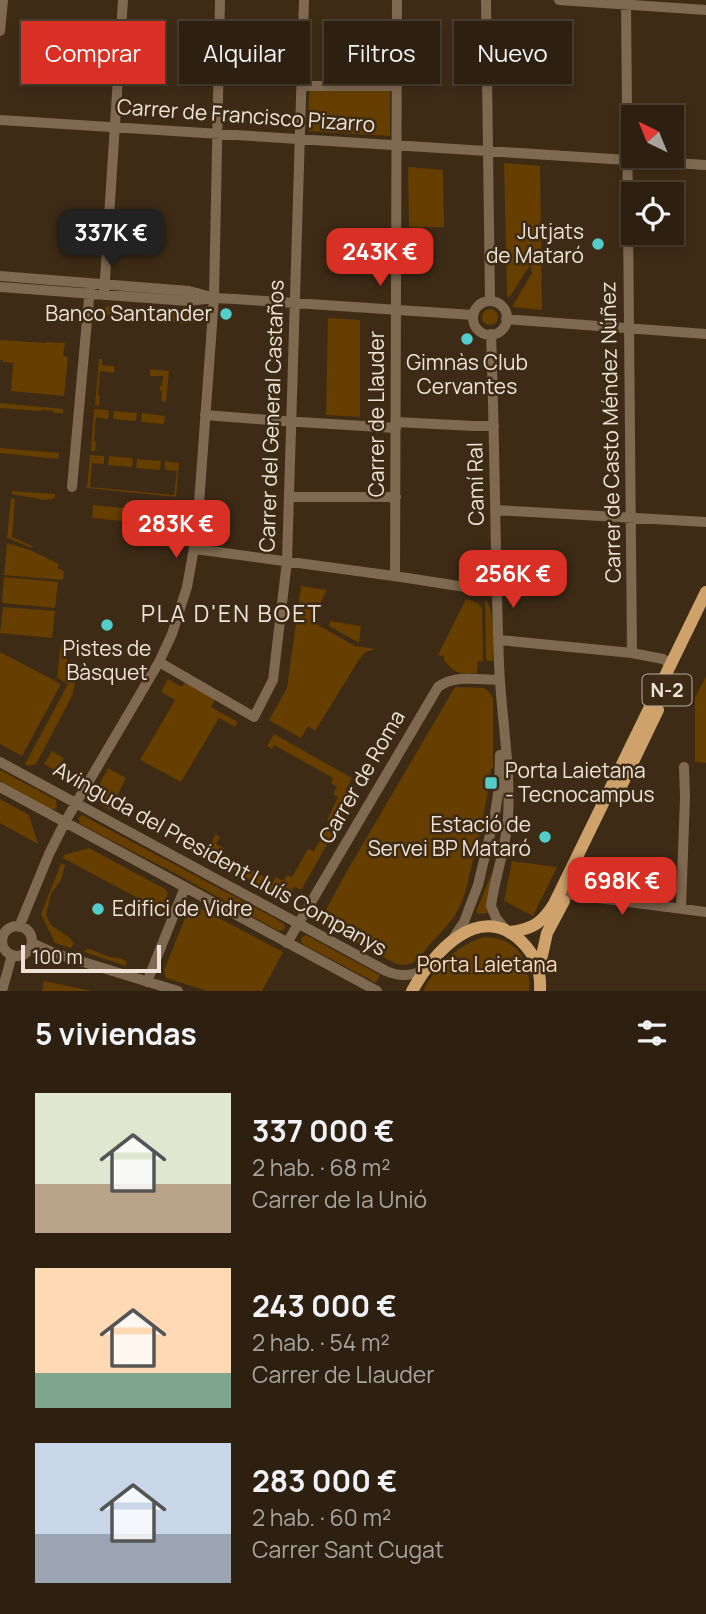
<!DOCTYPE html>
<html lang="es">
<meta charset="utf-8">
<style>
:root{--surface:#2e2010;--page:#3a2d1e;--text:#f1f3f6;--muted:#a7a39f;--line:#493e30;--accent:#d93025}
body{margin:0;font-family:Manrope,sans-serif;background:var(--page);color:var(--text);height:100vh;display:flex;flex-direction:column;font-size:26px;white-space:nowrap}
*{box-sizing:border-box;margin:0}
p{font-size:23px;color:var(--muted)}
.icon{flex:none;width:38px;height:38px;fill:none;stroke:currentColor;stroke-width:2;stroke-linecap:round;stroke-linejoin:round}
.map{position:relative;height:991px;overflow:hidden}
.details{display:flex;flex-direction:column;background:var(--surface);flex:1}
.details>*{flex:none}
.banner{position:absolute;left:21px;top:21px;width:665px;height:63px;display:flex;gap:14px}
.needle{width:46px;rotate:317deg}
.fabs{position:absolute;left:621px;top:105px;display:grid;gap:14px}
.fabs a{display:grid;place-items:center;width:63px;height:63px;border-radius:0px;background:var(--surface);box-shadow:0 4px 10px #0003,0 0 0 2px var(--line);font-size:35px}
.scale{position:absolute;left:21px;bottom:18px;width:140px;box-sizing:border-box;padding-left:7px;border:4px solid #eee3d6;border-top:0;font-size:19px;line-height:24px;white-space:nowrap;color:#eee3d6;-webkit-text-stroke:5px #3d2b16;paint-order:stroke}
.price{position:absolute;translate:-50% -60px;padding:0 16px;border-radius:14px;background:var(--accent);color:#fff;font-size:23px;line-height:46px;filter:drop-shadow(0 2px 4px #0008)}
.price::after{content:'';position:absolute;left:50%;top:42px;width:21px;height:16px;margin-left:-10px;background:inherit;clip-path:polygon(0 0,100% 0,50% 100%)}
.price.on{background:#222;color:#fff}
ul{padding:0;list-style:none}
li{display:flex;align-items:center;gap:21px;height:175px;padding:0 35px}
li span{display:grid;place-items:center;flex:none;width:196px;height:140px;border-radius:0px;color:#555}
li>.icon{margin-inline-start:auto}
span .icon{width:84px;height:84px;fill:#fffc;stroke-width:1}
li b{font-size:30px}
h2{display:flex;justify-content:space-between;align-items:center;height:84px;padding:0 35px;font-size:30px}
.chip{padding:0 24px;border-radius:0px;background:var(--surface);box-shadow:0 4px 10px #0003,0 0 0 2px var(--line);font-size:24px;line-height:63px}
.chip.on{background:var(--accent);color:#fff}
.map>svg:first-child{display:block}
.green{fill:#653e00}
.lines{fill:none;stroke-linecap:round;stroke-linejoin:round}
.minor{stroke:#7f6950;stroke-width:10}
.major{stroke:#cfa26c;stroke-width:12}
.poi-dot{fill:#53cdca;stroke:#3d2b16;stroke-width:2.5}
.labels{text-anchor:middle;stroke-width:5;stroke-linejoin:round;paint-order:stroke}
.shield{fill:#3d2b16;stroke:#b9ac9c;stroke-width:2}
.shield-label{font-size:19px;font-weight:bold;fill:#eee3d6}
.street-label{font-size:21px;fill:#eee3d6;stroke:#3d2b16}
.poi-label{font-size:21px;fill:#eee3d6;stroke:#3d2b16;text-anchor:end}
.park-label{font-size:21px;fill:#fbddbd;stroke:#3d2b16}
.neighbourhood-label{font-size:23px;letter-spacing:2px;fill:#eee3d6;stroke:#3d2b16}
</style>
<div class="map">
<svg width="706" height="991" viewBox="0 0 706 991">
<rect width="100%" height="100%" fill="#3d2b16"/>
<path class="green" d="M309 91H390V136L308 131Z
M504 163 540 166 542 310 512 307 532 273 530 265 509 298 507 295Z
M408 167 443 170 444 227H409Z
M109 306 132 307 131 316H122L121 318 103 314 104 308Z
M482 317a8 8 0 1 1 16 0a8 8 0 1 1-16 0Z
M170 311H191L197 317 196 323 188 322V324L171 321Z
M328 318 360 320V417L326 415Z
M0 340 46 343 47 342 65 343 63 356 68 357 64 396 11 391 13 363 3 362V360H0Z
M99 359H102V365L114 366V373L100 371 98 395 100 396 99 406 95 405Z
M150 369 169 371 166 402 161 401 162 391H160V386H162L163 376H150Z
M0 403 63 409V413H54V411L42 410 41 411 0 408Z
M94 409 109 410 108 419 96 417 94 441 96 442 95 451H91Z
M114 411 137 413 136 421 113 419Z
M142 413 165 416 164 424 141 422Z
M0 448 59 453 58 459 0 453Z
M90 455 104 456V464L92 463 90 487 174 495 177 471 165 470V461L179 463 176 497 87 488Z
M109 456 133 458 132 467 108 465Z
M137 459 161 461 160 470 136 468Z
M12 491 55 494V498L45 500 12 494Z
M11 498 15 499 12 537 32 546V548L7 538Z
M93 505 143 510 142 523 92 518Z
M7 543 32 551 59 564 57 568 64 571 63 580 4 575Z
M4 577 58 582 55 608 2 603Z
M301 586 327 590 311 621 355 646 375 649 366 652 360 658 315 731 308 726 301 738 269 720 287 688Z
M466 599C472 600 479 602 482 608L483 662 478 661 477 673C459 675 454 673 444 660V656L438 655Z
M485 599C496 612 493 644 493 661H488L486 659Z
M3 607 55 611 52 638 0 633Z
M330 621 361 626 359 643 329 626Z
M61 643 75 684 72 696 36 764 29 766 25 764 68 684 57 678Z
M0 652 61 684 22 756 0 744Z
M706 676V763L695 762V698Z
M168 679 182 687 187 679 217 696 211 707 238 722 235 727 219 718 181 782 140 760 175 700 161 692Z
M455 687 484 688 489 692 493 698V768L491 769C487 802 480 833 472 864 468 879 466 896 458 910 451 923 441 932 431 943 420 957 413 971 392 962L327 927 322 921V917L347 871Z
M274 734 352 778 346 789 351 793 343 807 347 810 301 890 294 886 286 900 205 854 216 834 220 837 216 844 224 848 221 853 273 882 276 877 283 881 287 875 292 877 308 849 314 851 330 822 327 820 338 797 333 794 337 787 331 783 333 778 274 745 272 749 267 746Z
M52 751 64 758 56 771 44 764Z
M108 768 126 778 110 810 101 805C94 791 101 781 108 768Z
M0 770 56 800 57 807 56 809H50L0 781Z
M0 799 29 815 38 844 0 823Z
M82 815 271 916 284 924 285 929 279 931 273 928 180 876 80 824 78 818Z
M89 848 165 889 168 893 162 911 63 858 64 855Z
M512 861 557 867 533 916 504 901Z
M61 863 65 865 61 880 51 894 46 915 51 925 70 938 74 943 71 948 55 943 41 914Z
M493 870 487 913 478 914 476 912Z
M196 906 283 952 262 991H207L166 978 164 970 188 911 191 907Z
M306 935 380 975 376 983 304 945 301 942V938Z
M485 937C518 938 531 961 529 991H423C436 966 458 944 485 937Z
M87 949C96 950 102 955 110 957 118 958 121 957 127 962L126 966 84 952Z
M44 981 92 991H42Z"/>
<g class="lines">
<path class="minor" d="M486 0 490 301
M559 0 706 10
M626 0 632 653
M0 31 3 0
M302 86H397
M0 120 706 165
M0 276 189 291 212 297
M0 287 188 301 214 298 235 299 473 315
M104 295 123 0
M473 318a17 17 0 1 1 34 0a17 17 0 1 1-34 0Z
M506 319 706 334
M491 334C495 444 495 554 499 664 501 715 511 766 508 818 506 848 495 876 491 906L496 918 505 929
M205 415 283 421 396 428
M396 422 474 426H494
M72 487 90 287
M289 497H396
M495 510 706 522
M195 549 401 577 497 592
M395 576 397 0
M499 640 632 653 663 659 667 662 669 667
M159 662 254 717 273 680 287 561 304 0
M0 762 386 971C400 977 411 976 425 970
M0 787 377 991
M567 894 706 912
M681 908 685 797 684 767
M2 941a15 15 0 1 1 30 0a15 15 0 1 1-30 0Z
M19 927 49 854 65 822 159 662 172 634 187 587 197 531 214 298 220 0
M452 940 464 922 478 885 495 814 499 787 500 755
M32 943 54 953 178 991
M287 943 438 687C455 674 479 680 500 680
M147 982 185 887
M2 991 12 955"/>
<path class="major" d="M616 797 658 710
M510 932C533 929 542 923 554 904L706 592
M539 969 547 933 564 901
M412 991C432 954 479 899 522 942 536 956 541 971 540 991"/>
</g>
<g class="poi-dot">
<circle cx="598" cy="244" r="7"/>
<circle cx="226" cy="314" r="7"/>
<circle cx="467" cy="339" r="7"/>
<circle cx="107" cy="625" r="7"/>
<rect x="484" y="776" width="14" height="14" rx="3.5"/>
<circle cx="545" cy="837" r="7"/>
<circle cx="98" cy="909" r="7"/>
</g>
<g class="labels">
<rect class="shield" x="642.5" y="674.5" width="49" height="31" rx="5"/>
<g class="shield-label">
<text x="667" y="697">N-2</text>
</g>
<g class="street-label">
<text transform="translate(246 116) rotate(4)" y="7">Carrer de Francisco Pizarro</text>
<text transform="translate(377 414) rotate(-90)" y="7">Carrer de Llauder</text>
<text transform="translate(272 416) rotate(-88)" y="7">Carrer del General Castaños</text>
<text transform="translate(611 432) rotate(-91)" y="7">Carrer de Casto Méndez Núñez</text>
<text transform="translate(476 484) rotate(-91)" y="7">Camí Ral</text>
<text transform="translate(362 777) rotate(-60)" y="7">Carrer de Roma</text>
<text transform="translate(220 859) rotate(29)" y="7">Avinguda del President Lluís Companys</text>
</g>
<g class="poi-label">
<text x="584" y="239">Jutjats<tspan x="584" dy="24">de Mataró</tspan></text>
<text x="212" y="321">Banco Santander</text>
<text x="467" y="370" text-anchor="middle">Gimnàs Club<tspan x="467" dy="24">Cervantes</tspan></text>
<text x="107" y="656" text-anchor="middle">Pistes de<tspan x="107" dy="24">Bàsquet</tspan></text>
<text x="505" y="778" text-anchor="start">Porta Laietana<tspan x="505" dy="24">- Tecnocampus</tspan></text>
<text x="531" y="832">Estació de<tspan x="531" dy="24">Servei BP Mataró</tspan></text>
<text x="112" y="916" text-anchor="start">Edifici de Vidre</text>
</g>
<g class="park-label">
<text x="487" y="972">Porta Laietana</text>
</g>
<g class="neighbourhood-label">
<text x="232" y="622">PLA D'EN BOET</text>
</g>
</g>
</svg>
<div class="fabs">
<a><svg class="needle" viewBox="-14 -14 28 28"><path d="M0-13l5 13h-10z" fill="#e53935"/><path d="M0 13l5-13h-10z" fill="#a7a39f"/></svg></a>
<a><svg class="icon" aria-label="locate" viewBox="0 0 24 24"><circle cx="12" cy="12" r="6"/><path d="M12 2v4M12 18v4M2 12h4M18 12h4"/></svg></a>
</div>
<div class="scale">100 m</div>
<b class="price on" style="left:111px;top:269px">337K €</b>
<b class="price" style="left:380px;top:288px">243K €</b>
<b class="price" style="left:176px;top:560px">283K €</b>
<b class="price" style="left:513px;top:610px">256K €</b>
<b class="price" style="left:622px;top:917px">698K €</b>
<div class="banner">
<a class="chip on">Comprar</a>
<a class="chip">Alquilar</a>
<a class="chip">Filtros</a>
<a class="chip">Nuevo</a>
</div>
</div>
<section class="details">
<h2>5 viviendas<svg class="icon" aria-label="filters" viewBox="0 0 24 24"><path d="M4 7h16M4 17h16"/><circle cx="9" cy="7" r="2"/><circle cx="15" cy="17" r="2"/></svg></h2>
<ul>
<li><span style="background:linear-gradient(#dfe7d0 65%,#b9a48a 0)"><svg class="icon" aria-label="home" viewBox="0 0 24 24"><path d="M3 11l9-7 9 7M6 9v11h12V9"/></svg></span><div><b>337 000 €</b><p>2 hab. · 68 m²</p><p>Carrer de la Unió</p></div></li>
<li><span style="background:linear-gradient(#ffd9b3 75%,#7fa58c 0)"><svg class="icon" aria-label="home" viewBox="0 0 24 24"><path d="M3 11l9-7 9 7M6 9v11h12V9"/></svg></span><div><b>243 000 €</b><p>2 hab. · 54 m²</p><p>Carrer de Llauder</p></div></li>
<li><span style="background:linear-gradient(#c9d6e8 65%,#9aa5b1 0)"><svg class="icon" aria-label="home" viewBox="0 0 24 24"><path d="M3 11l9-7 9 7M6 9v11h12V9"/></svg></span><div><b>283 000 €</b><p>2 hab. · 60 m²</p><p>Carrer Sant Cugat</p></div></li>
</ul>
</section>
